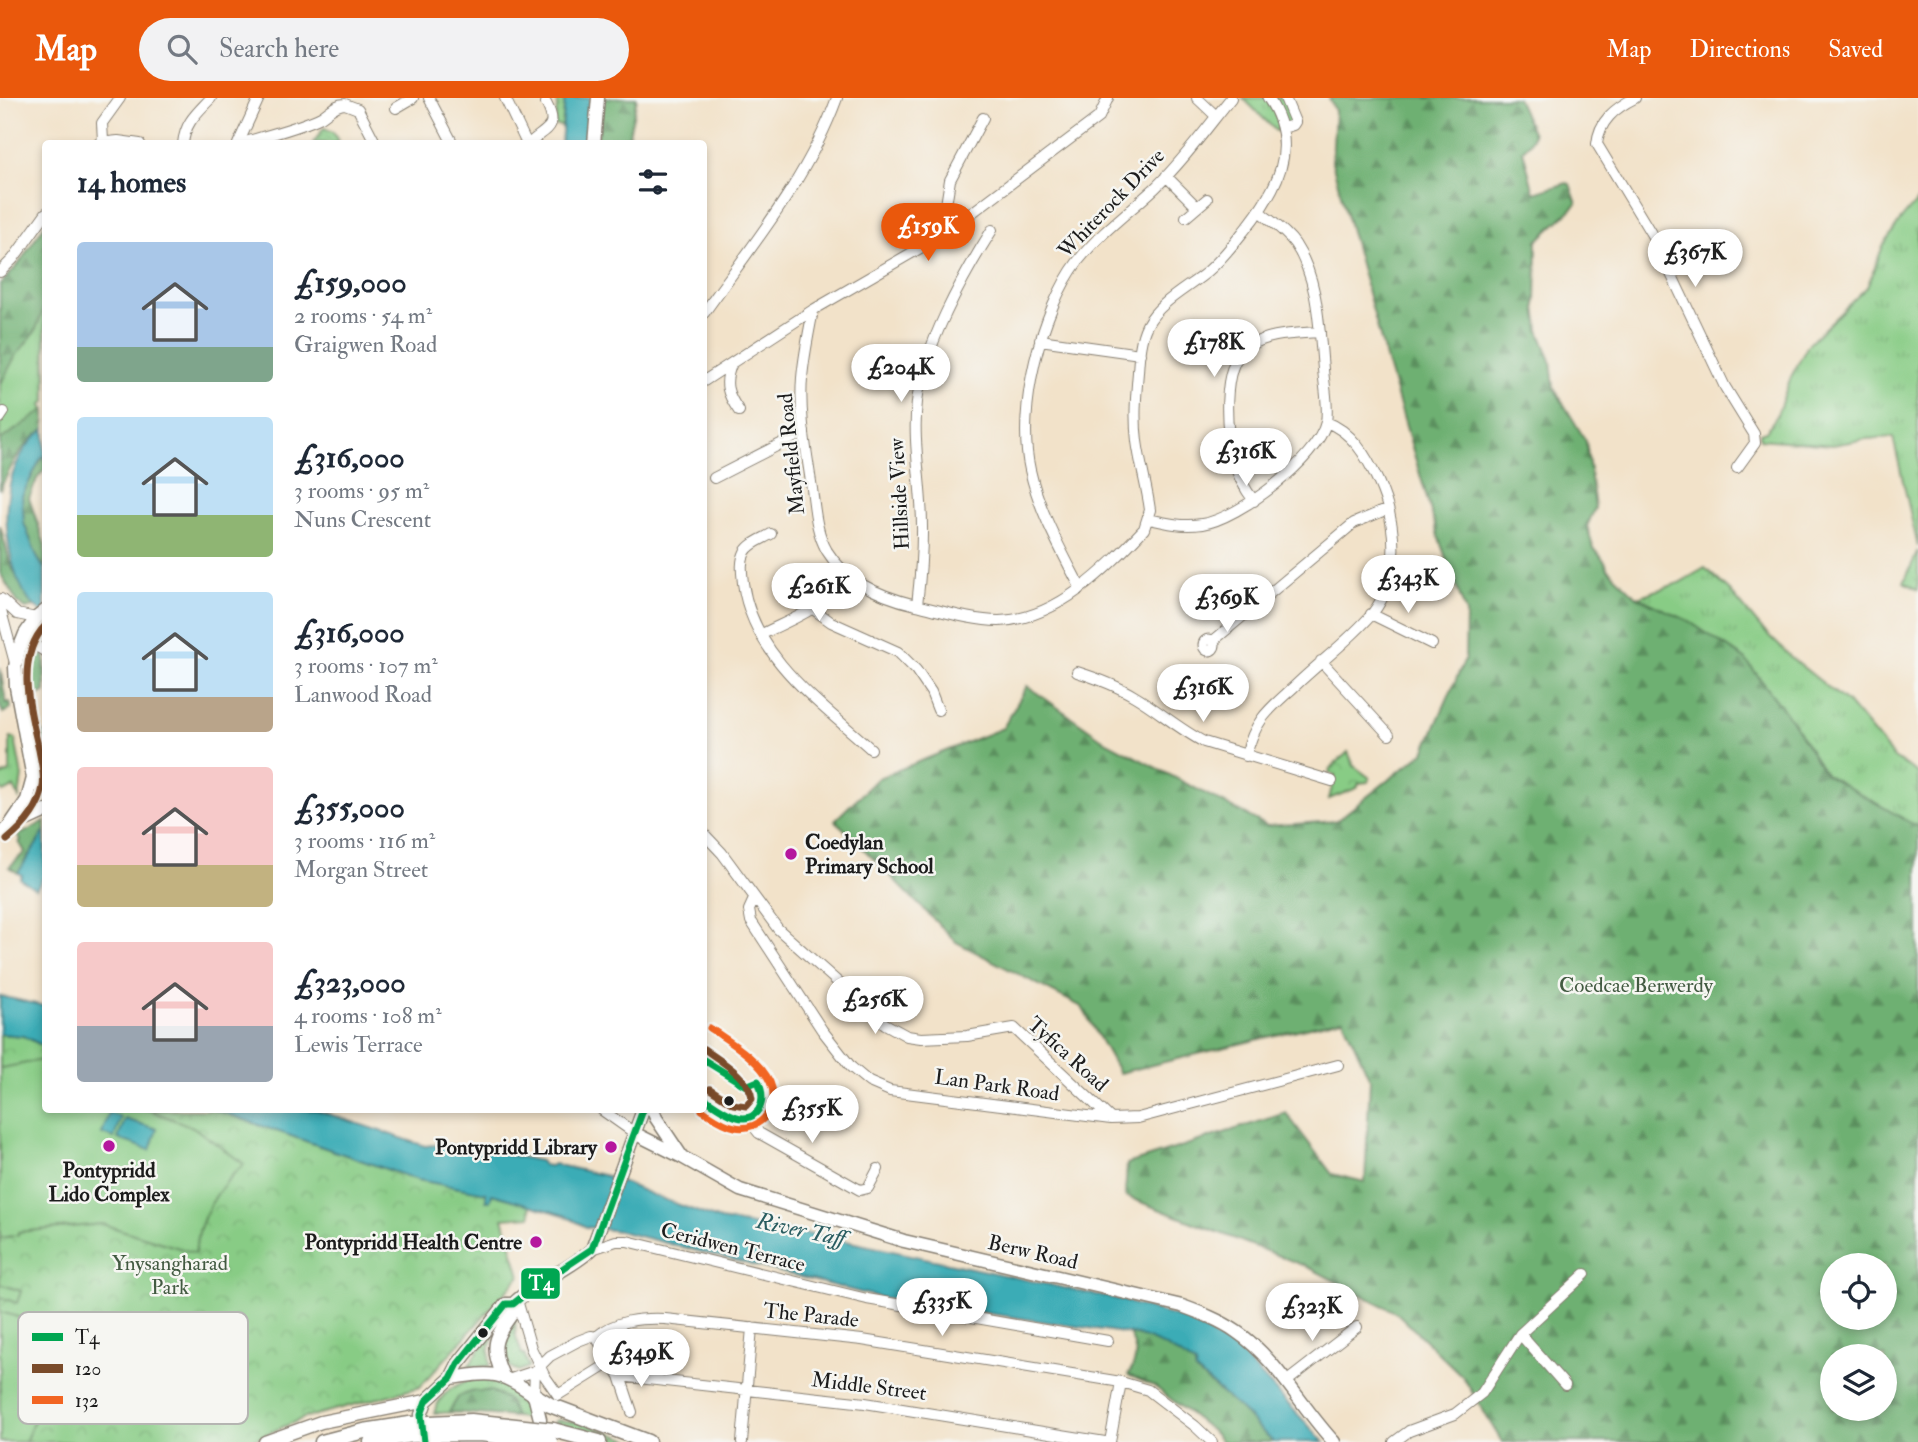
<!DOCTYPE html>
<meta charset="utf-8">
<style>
:root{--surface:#fff;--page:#f2f2f3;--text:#1f2937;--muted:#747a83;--accent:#ea580c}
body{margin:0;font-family:"IM FELL Double Pica",serif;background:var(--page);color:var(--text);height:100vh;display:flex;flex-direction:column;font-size:26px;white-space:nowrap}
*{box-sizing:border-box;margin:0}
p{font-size:23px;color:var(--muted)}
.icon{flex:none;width:38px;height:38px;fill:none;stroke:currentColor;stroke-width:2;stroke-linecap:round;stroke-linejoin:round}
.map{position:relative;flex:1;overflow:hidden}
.sheet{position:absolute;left:42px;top:42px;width:665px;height:973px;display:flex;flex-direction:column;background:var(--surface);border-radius:7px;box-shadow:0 4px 10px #0003}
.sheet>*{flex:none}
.controls{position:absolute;left:1820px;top:1155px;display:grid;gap:14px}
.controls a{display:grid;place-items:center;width:77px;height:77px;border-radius:50%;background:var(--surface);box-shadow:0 4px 10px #0003;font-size:35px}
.price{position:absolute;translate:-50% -60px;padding:0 16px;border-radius:24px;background:#fff;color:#222;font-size:23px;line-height:46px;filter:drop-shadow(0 2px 4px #0008)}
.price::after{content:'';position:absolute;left:50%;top:42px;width:21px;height:16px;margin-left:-10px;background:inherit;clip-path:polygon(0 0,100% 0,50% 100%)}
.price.current{background:var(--accent);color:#fff}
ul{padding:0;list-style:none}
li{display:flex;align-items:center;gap:21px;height:175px;padding:0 35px}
li span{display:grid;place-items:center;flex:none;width:196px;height:140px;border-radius:7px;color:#555}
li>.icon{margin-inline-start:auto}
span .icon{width:84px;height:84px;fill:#fffc;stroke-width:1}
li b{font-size:30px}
h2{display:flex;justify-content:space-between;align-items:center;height:84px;padding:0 35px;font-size:30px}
header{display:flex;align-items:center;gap:42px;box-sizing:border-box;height:98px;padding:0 35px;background:var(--accent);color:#fff}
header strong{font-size:33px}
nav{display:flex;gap:38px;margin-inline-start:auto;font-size:24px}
.search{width:490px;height:63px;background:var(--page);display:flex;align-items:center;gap:18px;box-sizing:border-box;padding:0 24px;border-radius:38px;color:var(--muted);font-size:26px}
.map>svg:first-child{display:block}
.grass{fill:url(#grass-tufts);stroke:#527450;stroke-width:2}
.forest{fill:url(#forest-firs);stroke:#456647;stroke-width:2;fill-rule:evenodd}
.park{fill:url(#park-crowns);stroke:#527450;stroke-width:2}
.garden{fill:#88cc85;stroke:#527450;stroke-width:2}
.water{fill:#3aacb6;stroke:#2b6469;stroke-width:2}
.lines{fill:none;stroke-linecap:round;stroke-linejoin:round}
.minor-casing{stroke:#877f72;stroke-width:12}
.major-casing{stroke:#877f72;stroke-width:15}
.highway-casing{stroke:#877f72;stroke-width:17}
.minor{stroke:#fff;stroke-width:10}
.major{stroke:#fff;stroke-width:12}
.highway{stroke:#fff;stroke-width:14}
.highway-bridge-casing{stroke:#877f72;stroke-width:17;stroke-linecap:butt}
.highway-bridge{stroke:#fff;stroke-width:14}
.bus-1-casing{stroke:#f6f6f2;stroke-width:12}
.bus-2-casing{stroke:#f6f6f2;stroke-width:12}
.bus-3-casing{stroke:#f6f6f2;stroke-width:12}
.bus-1{stroke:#00a651;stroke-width:7}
.bus-2{stroke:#7a4b2a;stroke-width:7}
.bus-3{stroke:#f26522;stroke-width:7}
.poi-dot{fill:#b5179e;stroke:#f6f6f2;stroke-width:2.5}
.bus-dot{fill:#1c1c1c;stroke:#f6f6f2;stroke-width:2.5}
.labels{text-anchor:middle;stroke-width:5;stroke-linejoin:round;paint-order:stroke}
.street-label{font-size:21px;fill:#1c1c1c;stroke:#f6f6f2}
.poi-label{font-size:21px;font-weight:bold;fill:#1c1c1c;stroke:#f6f6f2;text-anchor:end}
.park-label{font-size:21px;fill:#425a41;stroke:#f6f6f2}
.water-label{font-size:23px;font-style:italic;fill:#2a5d61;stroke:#f6f6f2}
.key{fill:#f6f6f2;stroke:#b5b5b2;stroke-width:2}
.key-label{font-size:19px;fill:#1c1c1c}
.line-badge{stroke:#f6f6f2;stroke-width:2.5}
.badge-label{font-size:19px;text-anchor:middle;font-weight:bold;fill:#fff}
</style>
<header>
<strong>Map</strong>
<div class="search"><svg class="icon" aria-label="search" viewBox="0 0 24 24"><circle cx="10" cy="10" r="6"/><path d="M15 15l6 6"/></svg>Search here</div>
<nav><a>Map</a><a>Directions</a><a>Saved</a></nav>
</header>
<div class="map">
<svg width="1918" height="1344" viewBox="0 0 1918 1344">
<defs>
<pattern id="grass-tufts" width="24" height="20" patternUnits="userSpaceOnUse" patternTransform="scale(1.75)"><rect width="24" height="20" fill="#88cc85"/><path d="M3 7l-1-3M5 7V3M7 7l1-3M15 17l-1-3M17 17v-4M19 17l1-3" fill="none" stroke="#75af72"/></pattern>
<pattern id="forest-firs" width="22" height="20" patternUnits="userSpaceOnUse" patternTransform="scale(1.75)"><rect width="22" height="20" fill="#6eb072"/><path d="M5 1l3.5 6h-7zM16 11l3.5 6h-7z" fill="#5a8e5d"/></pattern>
<pattern id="park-crowns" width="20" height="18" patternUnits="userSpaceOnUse" patternTransform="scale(1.75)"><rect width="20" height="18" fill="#88cc85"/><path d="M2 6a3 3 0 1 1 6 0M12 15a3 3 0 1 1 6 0" fill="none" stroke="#75af72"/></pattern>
</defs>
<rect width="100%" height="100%" fill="#f6f6f2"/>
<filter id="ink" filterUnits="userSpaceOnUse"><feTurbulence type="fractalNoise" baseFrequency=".0143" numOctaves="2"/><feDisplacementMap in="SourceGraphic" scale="14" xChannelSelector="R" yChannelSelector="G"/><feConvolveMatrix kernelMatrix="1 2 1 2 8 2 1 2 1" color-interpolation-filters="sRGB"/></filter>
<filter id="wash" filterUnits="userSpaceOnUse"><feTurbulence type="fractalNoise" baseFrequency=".00686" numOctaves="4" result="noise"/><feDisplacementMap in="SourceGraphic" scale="28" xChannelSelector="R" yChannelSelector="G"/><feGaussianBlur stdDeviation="1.57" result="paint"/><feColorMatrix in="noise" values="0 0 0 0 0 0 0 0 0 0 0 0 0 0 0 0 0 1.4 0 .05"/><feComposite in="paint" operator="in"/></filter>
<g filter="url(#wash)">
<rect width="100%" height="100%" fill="#f2e2c9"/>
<path class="grass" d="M558 0H565L562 28 555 27Z
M1243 0H1285L1295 24 1276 33Z
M1918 102V449L1893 339 1866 341 1833 347 1760 341V335L1766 333 1776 319 1791 279 1809 245 1867 189 1883 148 1899 124Z
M1918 453V492L1904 484Z
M1705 470 1731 494 1760 529 1793 561 1850 607 1894 660 1918 675V729L1825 676 1792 623 1745 561 1637 499 1679 485Z
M29 550H34L29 577 31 601H27L25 577Z
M10 640H15L22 678 19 700 14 689 3 694 0 690V678L10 674Z
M508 1209C496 1231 487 1242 490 1268L468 1269Z
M515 1222 516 1239 522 1256H524L529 1269 518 1273C490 1264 502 1238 515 1222Z
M472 1281C504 1281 525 1289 533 1321L472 1314 434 1315C439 1296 454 1287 472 1281Z
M556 1322 574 1324 575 1322 636 1344H623L554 1325Z"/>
<path class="forest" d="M602 0H637L627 45 597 46Z
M1329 0H1517L1533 36 1530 45 1523 52 1534 95 1567 85 1570 86 1577 106 1537 143 1536 209 1539 232 1551 263 1554 290 1586 343 1595 410 1587 428 1593 449 1606 465 1607 470 1637 499 1687 522 1745 561 1792 623 1825 676 1918 729V1344H1502L1463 1279 1397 1215 1310 1170 1125 1098 1127 1066 1286 1015 1332 1076 1365 1084 1370 981 1343 921 1119 975 1082 909 956 844 835 722 878 680 1003 630 1027 588 1107 644 1267 728 1336 723 1424 654 1465 561 1466 515 1438 438 1385 257 1332 64 1335 13ZM1832 1167H1885V1220H1832ZM1832 1258H1885V1311H1832Z
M45 126C45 147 49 193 45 210 38 235 14 263 0 287V186L18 167Z
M45 311V331C20 347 12 366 0 392V342Z
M45 357V371L37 381 29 400 45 447V472L37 459 24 425 22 398 40 362Z
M0 427 11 468 36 507 26 511 18 505 0 475Z
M34 550 45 559V594L31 601 29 577Z
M0 570 6 604H10L11 610 3 615 0 608Z
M45 635V661L38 666 32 636Z
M45 723V733L18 775 9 769 25 754 19 744 21 742 18 738Z
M1129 1236C1154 1239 1175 1253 1195 1267L1196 1274 1238 1309 1273 1344H1222L1212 1333 1154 1288 1128 1277C1138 1261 1138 1253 1129 1236Z
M474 1293H491L508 1302 515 1319 449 1314 459 1298Z"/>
<path class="park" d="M324 30 333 34 339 45H313Z
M1348 654 1354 668 1370 680 1368 684 1359 685 1357 690 1329 701 1335 677 1329 675 1330 671Z
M0 936 24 938 45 949 46 1012H216L418 1082 487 1095 486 1103 491 1096 530 1106 531 1118 503 1120 520 1178 420 1289 304 1320 248 1344H0Z"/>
<path class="garden" d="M45 207 46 304 42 306 44 312 0 342V287L15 259 35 234Z
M42 962 45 964 46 1012H149L193 1029 244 1066C218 1089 198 1120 195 1155L102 1126 18 1134V1137L0 1140V968L2 970Z
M0 1186 21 1193 17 1205 0 1199Z
M0 1214C8 1216 19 1218 26 1223 63 1250 40 1311 25 1344H0Z"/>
<path class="water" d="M565 0H590L586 45H561Z
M45 331V357L40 362 22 398 24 425 37 459 45 472V519C41 513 36 509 30 504 25 498 21 487 17 480 0 429 0 363 45 331Z
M45 733V777L36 791 20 781 22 777 18 775Z
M0 898 45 908V949L24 938 0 936Z
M216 1012H317L425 1048C455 1043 509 1057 540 1063L543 1067 550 1068 554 1066 611 1079 655 1098 720 1122 827 1139 1121 1202 1187 1222 1237 1252 1324 1344H1273L1238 1309 1196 1273 1195 1267C1177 1254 1158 1244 1137 1237L882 1200 619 1133 586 1129 564 1117 492 1096 490 1103H486V1095L418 1082Z
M109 1015 121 1019 114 1040 102 1036Z
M125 1021 157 1031 150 1052 118 1041Z"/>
</g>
<g filter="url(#ink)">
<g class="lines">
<g class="minor-casing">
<path id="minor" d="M429 0 453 46
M505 0 527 46
M1197 0 1216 18
M1635 0C1615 10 1599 23 1597 46L1655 142 1725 289 1754 336 1755 345 1737 370
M345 6 358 11 376 46
M396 10 413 0
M1283 30 1293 27 1295 24 1285 0
M103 43 102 25 120 0
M99 45 118 43 140 46
M183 46C185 24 197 15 211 0
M238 46 259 0
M240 46C266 37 296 31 321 19 329 14 335 6 345 6
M529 46C545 30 560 31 546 5
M1166 78 1197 109
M1186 119 1207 101
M941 138 950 82 983 20
M0 174 13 161 46 115
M813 212C809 234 804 257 802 280 799 317 807 355 812 391 815 412 816 434 827 453 846 484 882 499 916 507 942 513 972 523 999 523 1058 521 1106 471 1144 431L1150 412C1147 389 1140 366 1137 343 1134 320 1136 297 1138 274 1139 258 1140 241 1147 227 1159 204 1188 190 1207 174 1220 163 1232 148 1243 134 1276 94 1302 49 1268 0
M704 215C753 146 808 80 837 0
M1040 242 1140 256
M732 265C723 285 727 296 739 313
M704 283 813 212 941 138 1099 19 1108 0
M0 320 4 314
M714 380 804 334
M1254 403C1245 391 1238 379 1234 364 1226 337 1220 268 1246 250 1267 235 1295 236 1320 234
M1149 421C1166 425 1183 429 1202 426 1238 421 1318 361 1326 324 1329 307 1324 287 1323 271 1319 230 1319 182 1295 146 1286 133 1272 124 1260 114
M771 436C763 441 750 445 745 454 740 464 742 475 743 485 753 559 820 605 871 651
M1080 489C1061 452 1039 413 1030 372 1016 312 1041 212 1078 163 1100 135 1129 114 1155 90 1183 63 1206 31 1231 0
M1 501 17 516 36 520
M2 504 1 513 15 565
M917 507C921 473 924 440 921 405 919 371 913 338 917 304 923 250 963 178 992 132
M813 511 831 524 898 554 916 572 931 594 938 612
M1371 516 1432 546
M762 536C796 519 825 510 848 477
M23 540 46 554
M1203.5 547a5.5 5.5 0 1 1 11 0a5.5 5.5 0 1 1-11 0Z
M1213 543 1354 425 1388 411
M1321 563 1389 637
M1077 574C1096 580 1116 587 1134 598 1158 612 1179 631 1204 644L1332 683
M1246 658C1255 620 1270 611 1297 586 1319 565 1353 539 1372 516 1402 478 1397 424 1378 383 1367 359 1352 333 1326 324
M704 736 722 755 778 831 885 926 907 938 921 940 967 938 1014 930 1111 1021
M754 801 749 812 751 823 822 932 851 969 869 984 890 993 1111 1021 1138 1020 1338 967
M704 1000 734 1018 746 1019 759 1035 860 1092 868 1090 878 1071
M602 1012 636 1036
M592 1151 616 1143H627L867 1201 1108 1243
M517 1202 531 1250 544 1277 558 1297 611 1264
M1520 1236 1565 1287
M596 1239C616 1222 640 1220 665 1221L862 1242 1121 1284 1148 1292 1195 1328 1212 1344
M596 1239 620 1278 865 1305 1105 1344
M620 1278 632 1314
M511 1281 535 1273 550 1258 578 1243 591 1238 596 1239
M1286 1284 1357 1229
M534 1297 535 1273
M742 1344 752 1230
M1110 1344 1121 1284
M1394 1344 1409 1333 1455 1316 1482 1295 1520 1236 1585 1176"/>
</g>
<g class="major-casing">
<path id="major" d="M594 46 598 0
M46 512 36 520 25 536 19 551 15 569 16 589 33 680 46 692
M10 727 27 702 33 680
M0 734 46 713
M653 1012 656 1020 680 1056
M636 1036 682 1059 740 1092 904 1143 1182 1208C1201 1215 1220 1222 1237 1234 1277 1261 1301 1309 1334 1344
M503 1278C489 1248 495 1239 514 1213L513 1206
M451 1280C492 1274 499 1272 534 1297L540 1321 538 1339
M265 1344 321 1324 426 1303
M424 1344 421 1317 426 1303 451 1280 458 1266 506 1206H513C536 1183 568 1173 592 1151L643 1012"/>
</g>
<g class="highway-casing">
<path id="highway" d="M534 1297 550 1307 648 1344
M553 1332 599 1344
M322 1344 364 1333 410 1326
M371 1344 412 1337"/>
</g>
<use href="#minor" class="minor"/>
<use href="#major" class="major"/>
<use href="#highway" class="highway"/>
<g class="highway-bridge-casing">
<path id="highway-bridge" d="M410 1326 471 1323 553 1332
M412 1337 480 1336 550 1344"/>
</g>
<use href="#highway-bridge" class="highway-bridge"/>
<g class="bus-1-casing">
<path id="bus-1" d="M704 962 746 988 758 983C762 992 764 1002 759 1011 746 1033 718 1009 704 1000
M424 1344 421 1317 426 1303 451 1280 458 1266 506 1206H513L532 1191 592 1151 643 1012"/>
</g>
<g class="bus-2-casing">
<path id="bus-2" d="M7 742C23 729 39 711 43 689 45 676 41 664 39 652 30 614 14 559 46 527
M704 951C719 962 751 980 752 1001L746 1008 733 1006 710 991"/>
</g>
<g class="bus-3-casing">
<path id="bus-3" d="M702 1012C712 1018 723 1027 735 1029 761 1034 781 1008 770 984 759 961 730 944 710 930"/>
</g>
<use href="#bus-1" class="bus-1"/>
<use href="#bus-2" class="bus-2"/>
<use href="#bus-3" class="bus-3"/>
</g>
</g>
<g class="poi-dot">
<circle cx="791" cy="756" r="7"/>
<circle cx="109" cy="1048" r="7"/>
<circle cx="611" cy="1049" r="7"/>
<circle cx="536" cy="1144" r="7"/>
</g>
<g class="bus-dot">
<circle cx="729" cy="1003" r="6"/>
<circle cx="483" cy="1235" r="6"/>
</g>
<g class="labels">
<g class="street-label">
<text transform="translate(1111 105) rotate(-46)" y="7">Whiterock Drive</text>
<text transform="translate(791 356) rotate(-96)" y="7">Mayfield Road</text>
<text transform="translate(899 396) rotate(-93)" y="7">Hillside View</text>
<text transform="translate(1068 956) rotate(42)" y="7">Tyfica Road</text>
<text transform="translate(997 987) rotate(8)" y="7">Lan Park Road</text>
<text transform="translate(733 1149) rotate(14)" y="7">Ceridwen Terrace</text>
<text transform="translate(1033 1154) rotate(13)" y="7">Berw Road</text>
<text transform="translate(811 1217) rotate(6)" y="7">The Parade</text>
<text transform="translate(869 1288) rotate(7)" y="7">Middle Street</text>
</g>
<g class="poi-label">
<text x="805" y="751" text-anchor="start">Coedylan<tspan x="805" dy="24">Primary School</tspan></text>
<text x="597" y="1056">Pontypridd Library</text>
<text x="109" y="1079" text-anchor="middle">Pontypridd<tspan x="109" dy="24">Lido Complex</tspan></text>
<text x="522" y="1151">Pontypridd Health Centre</text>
</g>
<g class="park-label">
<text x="1636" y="894">Coedcae Berwerdy</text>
<text x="170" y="1172">Ynysangharad<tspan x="170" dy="24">Park</tspan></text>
</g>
<g class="water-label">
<text transform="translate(801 1131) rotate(12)" y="8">River Taff</text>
</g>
</g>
<rect x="18" y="1214" width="230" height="112" rx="10" class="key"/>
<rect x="32" y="1235" width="31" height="8" fill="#00a651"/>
<rect x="32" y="1266" width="31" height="9" fill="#7a4b2a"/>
<rect x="32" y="1298" width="31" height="8" fill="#f26522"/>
<g class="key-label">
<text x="75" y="1246">T4</text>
<text x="75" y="1277">120</text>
<text x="75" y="1309">132</text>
</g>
<rect class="line-badge" x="520" y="1169" width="41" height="33" rx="7" fill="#00a651"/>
<g class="badge-label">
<text x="541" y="1192">T4</text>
</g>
</svg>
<div class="controls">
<a><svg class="icon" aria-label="locate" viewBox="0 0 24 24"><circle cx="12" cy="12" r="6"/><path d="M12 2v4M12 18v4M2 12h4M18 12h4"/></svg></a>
<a><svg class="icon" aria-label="layers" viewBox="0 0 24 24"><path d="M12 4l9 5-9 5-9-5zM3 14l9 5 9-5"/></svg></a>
</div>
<b class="price current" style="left:928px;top:165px">£159K</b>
<b class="price" style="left:1695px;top:191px">£367K</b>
<b class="price" style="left:1214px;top:281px">£178K</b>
<b class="price" style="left:901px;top:306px">£204K</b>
<b class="price" style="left:1246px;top:390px">£316K</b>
<b class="price" style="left:1408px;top:517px">£343K</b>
<b class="price" style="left:819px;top:525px">£261K</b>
<b class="price" style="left:1227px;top:536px">£369K</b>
<b class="price" style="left:1203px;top:626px">£316K</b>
<b class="price" style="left:875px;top:938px">£256K</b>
<b class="price" style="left:812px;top:1047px">£355K</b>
<b class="price" style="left:942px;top:1240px">£335K</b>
<b class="price" style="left:1312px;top:1245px">£323K</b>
<b class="price" style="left:641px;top:1291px">£349K</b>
<section class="sheet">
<h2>14 homes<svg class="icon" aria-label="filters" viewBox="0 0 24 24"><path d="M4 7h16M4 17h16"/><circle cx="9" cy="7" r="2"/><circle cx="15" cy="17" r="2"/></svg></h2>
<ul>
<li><span style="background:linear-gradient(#a9c7e8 75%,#7fa58c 0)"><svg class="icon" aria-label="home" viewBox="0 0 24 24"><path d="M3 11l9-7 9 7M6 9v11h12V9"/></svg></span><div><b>£159,000</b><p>2 rooms · 54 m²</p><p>Graigwen Road</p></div></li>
<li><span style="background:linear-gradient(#bfe0f5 70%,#8fb573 0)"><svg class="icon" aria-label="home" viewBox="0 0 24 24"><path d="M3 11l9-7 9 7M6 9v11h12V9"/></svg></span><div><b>£316,000</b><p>3 rooms · 95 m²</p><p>Nuns Crescent</p></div></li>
<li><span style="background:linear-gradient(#bfe0f5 75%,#b9a48a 0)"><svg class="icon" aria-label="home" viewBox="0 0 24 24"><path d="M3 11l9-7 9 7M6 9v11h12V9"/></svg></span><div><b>£316,000</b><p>3 rooms · 107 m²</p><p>Lanwood Road</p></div></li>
<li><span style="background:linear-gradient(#f6c9c9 70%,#c2b280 0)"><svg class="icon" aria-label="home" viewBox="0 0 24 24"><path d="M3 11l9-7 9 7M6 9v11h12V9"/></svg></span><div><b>£355,000</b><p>3 rooms · 116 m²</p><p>Morgan Street</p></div></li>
<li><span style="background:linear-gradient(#f6c9c9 60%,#9aa5b1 0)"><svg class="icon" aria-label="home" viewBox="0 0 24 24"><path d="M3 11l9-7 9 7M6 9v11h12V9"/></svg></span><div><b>£323,000</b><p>4 rooms · 108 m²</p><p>Lewis Terrace</p></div></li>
</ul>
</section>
</div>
